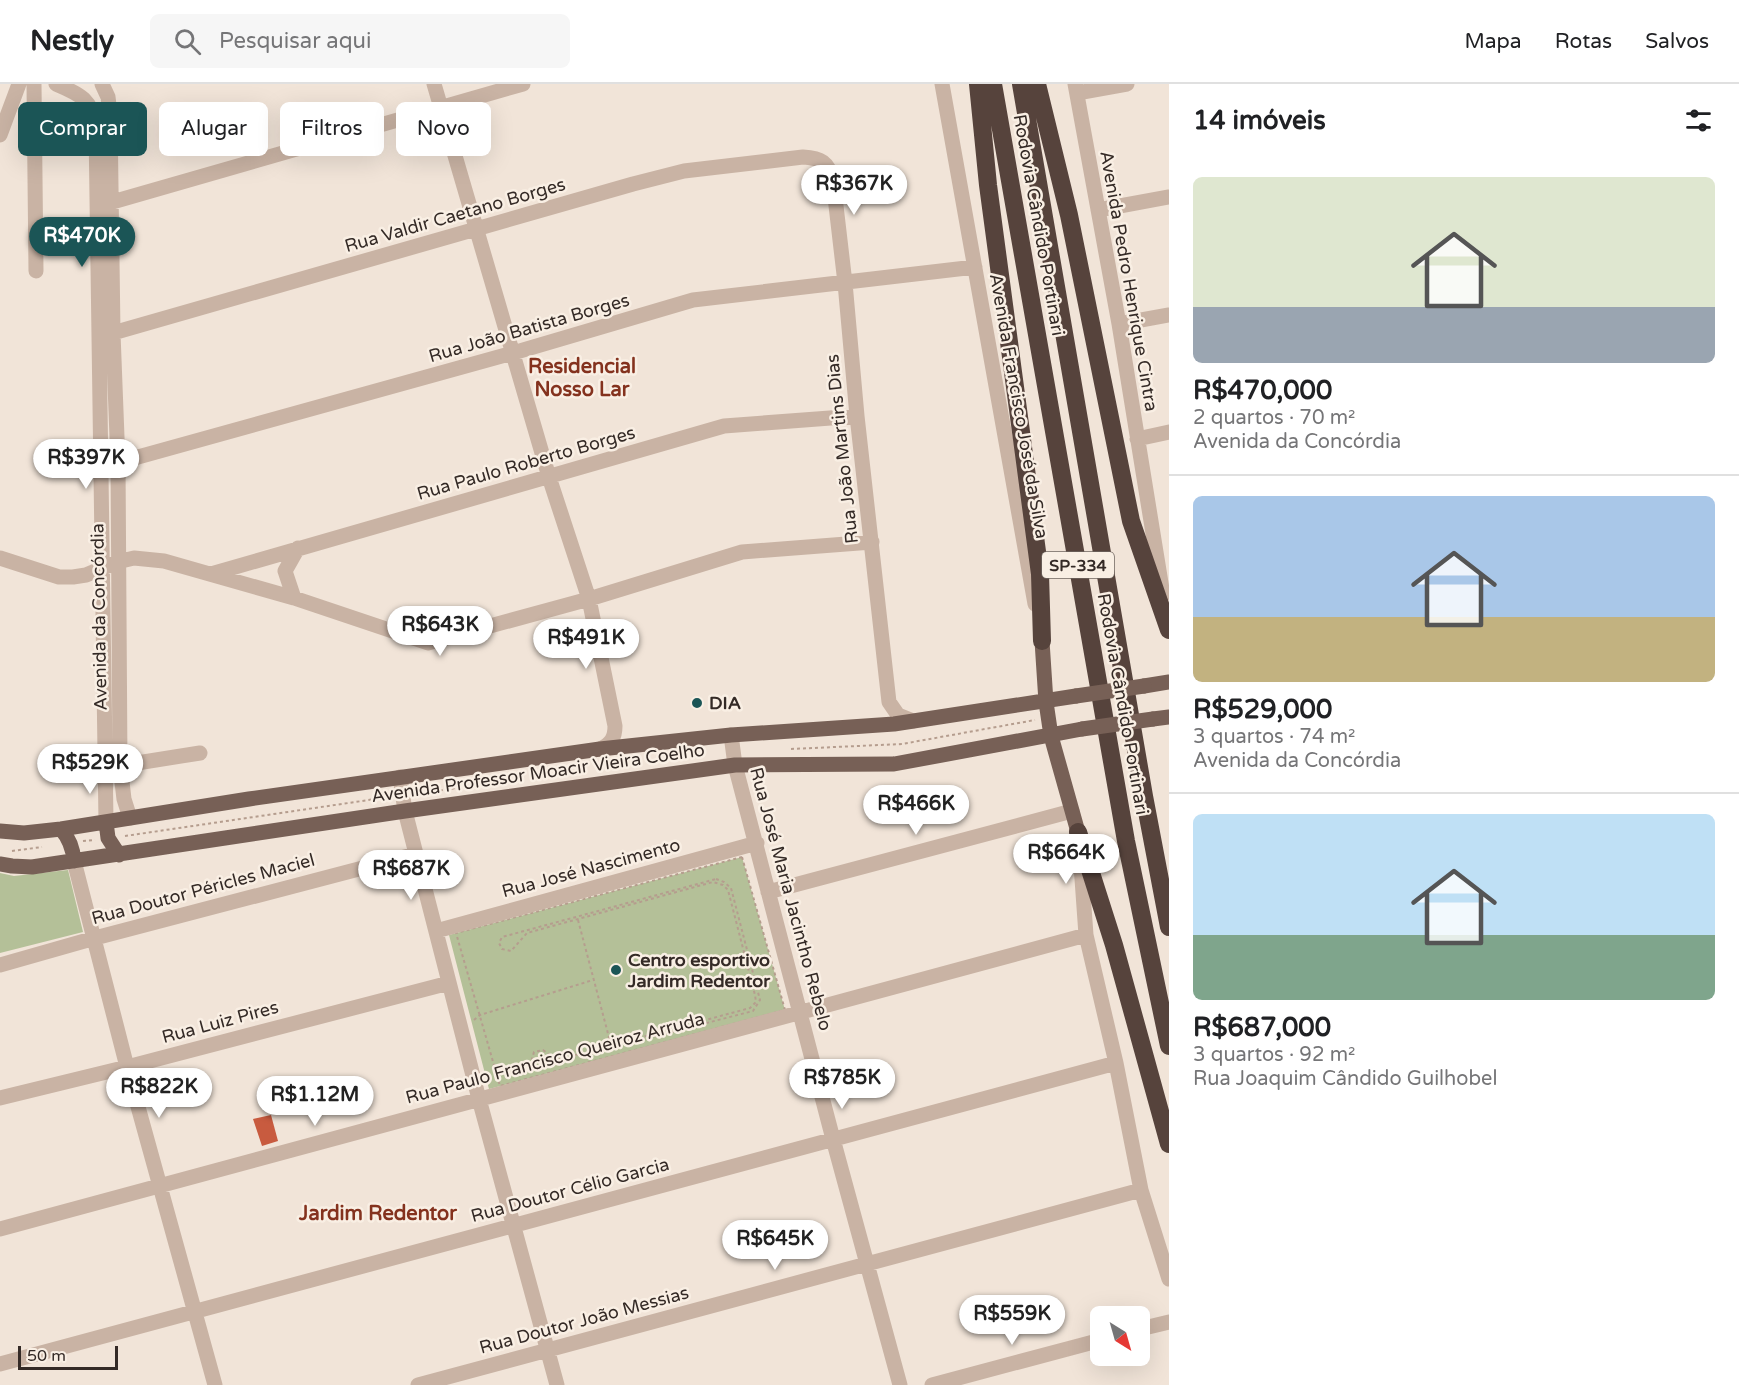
<!DOCTYPE html>
<html lang="pt">
<meta charset="utf-8">
<style>
:root{--surface:#fff;--page:#f6f6f6;--text:#202124;--muted:#757577;--line:#e0e0e0;--accent:#1b5556}
body{margin:0;font-family:"Varela Round",sans-serif;background:var(--page);color:var(--text);height:100vh;display:flex;flex-direction:column;font-size:22px;white-space:nowrap}
*{box-sizing:border-box;margin:0}
p{font-size:20px;color:var(--muted)}
.icon{flex:none;width:33px;height:33px;fill:none;stroke:currentColor;stroke-width:2;stroke-linecap:round;stroke-linejoin:round}
.map{position:relative;flex:1;overflow:hidden}
.side{display:flex;flex-direction:column;background:var(--surface);width:570px}
.side>*{flex:none}
.guide{position:absolute;left:18px;top:18px;width:570px;height:54px;display:flex;gap:12px}
.needle{width:39px;rotate:143deg}
.controls{position:absolute;left:1090px;top:1222px;display:grid;gap:12px}
.controls a{display:grid;place-items:center;width:60px;height:60px;border-radius:9px;background:var(--surface);box-shadow:0 6px 24px #0002;font-size:30px}
.scale{position:absolute;left:18px;bottom:15px;width:100px;box-sizing:border-box;padding-left:6px;border:3px solid #342a26;border-top:0;font-size:16px;line-height:21px;white-space:nowrap;color:#342a26;-webkit-text-stroke:4px #f9efe4;paint-order:stroke}
.price{position:absolute;translate:-50% -51px;padding:0 14px;border-radius:21px;background:#fff;color:#222;font-size:20px;line-height:39px;filter:drop-shadow(0 2px 3px #0008)}
.price::after{content:'';position:absolute;left:50%;top:36px;width:18px;height:14px;margin-left:-9px;background:inherit;clip-path:polygon(0 0,100% 0,50% 100%)}
.price.selected{background:var(--accent);color:#fff}
ul{padding:0;list-style:none}
li{display:grid;align-content:center;gap:12px;height:318px;padding:0 24px}
li+li{border-top:2px solid var(--line)}
li span{display:grid;place-items:center;height:186px;border-radius:9px;color:#555}
li>.icon{margin-inline-start:auto}
span .icon{width:108px;height:108px;fill:#fffc;stroke-width:1}
li b{font-size:26px}
h2{display:flex;justify-content:space-between;align-items:center;height:72px;padding:0 24px;font-size:26px}
.tag{padding:0 21px;border-radius:9px;background:var(--surface);box-shadow:0 6px 24px #0002;font-size:21px;line-height:54px}
.tag.selected{background:var(--accent);color:#fff}
header{display:flex;align-items:center;gap:36px;box-sizing:border-box;height:84px;padding:0 30px;background:var(--surface);border-bottom:2px solid var(--line)}
header strong{font-size:28px}
nav{display:flex;gap:33px;margin-inline-start:auto;font-size:21px}
.search{width:420px;height:54px;background:var(--page);display:flex;align-items:center;gap:15px;box-sizing:border-box;padding:0 21px;border-radius:9px;color:var(--muted);font-size:22px}
main{display:flex;flex:1;min-height:0}
.map>svg:first-child{display:block}
.green{fill:#b4c098}
.building{fill:#c85b3f}
.lines{fill:none;stroke-linecap:round;stroke-linejoin:round}
.path{stroke:#b59d8e;stroke-width:2;stroke-dasharray:3 3;stroke-linecap:butt}
.minor{stroke:#c9b3a4;stroke-width:15}
.major{stroke:#776056;stroke-width:15}
.highway{stroke:#56433c;stroke-width:18}
.major-bridge{stroke:#776056;stroke-width:15}
.poi-dot{fill:#1b5556;stroke:#f9efe4;stroke-width:2}
.labels{text-anchor:middle;stroke-width:5;stroke-linejoin:round;paint-order:stroke}
.shield{fill:#f9efe4;stroke:#6f655f;stroke-width:1.5}
.shield-label{font-size:16px;font-weight:bold;fill:#342a26}
.street-label{font-size:18px;fill:#342a26;stroke:#f9efe4}
.poi-label{font-size:18px;font-weight:bold;fill:#342a26;stroke:#f9efe4;text-anchor:start}
.neighbourhood-label{font-size:20px;font-weight:bold;fill:#84321e;stroke:#f9efe4}
</style>
<header>
<strong>Nestly</strong>
<div class="search"><svg class="icon" aria-label="search" viewBox="0 0 24 24"><circle cx="10" cy="10" r="6"/><path d="M15 15l6 6"/></svg>Pesquisar aqui</div>
<nav><a>Mapa</a><a>Rotas</a><a>Salvos</a></nav>
</header>
<main>
<div class="map">
<svg width="1169" height="1301" viewBox="0 0 1169 1301">
<rect width="100%" height="100%" fill="#f1e4d8"/>
<path class="green" d="M742 773 785 926 489 1005 449 851Z
M68 786 83 848 0 869V789L14 792Z"/>
<path class="building" d="M271 1031 278 1057 262 1062 253 1035Z"/>
<g class="lines">
<path class="path" d="M791 665 902 660 1035 636
M416 710 457 704
M125 752 389 713
M83 757 95 756
M12 767 42 763
M742 773 785 926 500 1002 456 849Z
M716 795 724 798 731 804 760 916 753 927 536 983 532 975 534 968 543 966 557 976 750 924 756 918 755 911 728 806 723 801 713 798 527 849 511 867 502 865 499 859 502 853Z
M578 836 611 961
M474 936 480 931 593 896"/>
<path class="minor" d="M34 0 36 187
M56 0C80 10 93 16 96 44L106 738
M102 0 108 13 110 30 113 249 118 379 120 681 124 715 130 734
M434 0 549 393 589 515 615 642C615 654 611 660 600 665
M942 0 1035 520
M1075 0 1119 240 1163 511
M1077 9 1127 0
M0 51 19 0
M102 121 523 0
M1098 126 1169 113
M1119 240 1169 231
M99 253 633 100 684 87 803 73C821 74 828 78 833 96L845 199 857 332 889 618 898 631 913 637
M1137 355 1169 348
M102 383 513 269 693 216 975 183
M0 474 59 493H73L86 491 117 478 134 474 164 477 294 514 428 559 589 515 742 468 872 458
M211 490 724 342 857 332
M294 514 285 487 298 464
M731 651 735 681 833 1055 900 1301
M112 683 200 669
M400 693 405 727 479 1015 557 1301
M1080 767 1086 851 1116 979 1141 1106 1169 1195
M74 777 127 983 215 1301
M768 808 1072 727
M436 847 757 759
M0 881 95 854 416 770
M0 1014 127 983 449 899
M0 1145 1086 851
M1140 1245 1169 1238
M0 1280 1116 979
M418 1301 1141 1106
M932 1301 1101 1256"/>
<path class="major" d="M1042 557 1046 618 1051 652 1078 748
M1144 602 1169 598
M1153 635 1169 633
M106 738 108 754 119 771
M61 745C69 754 73 764 74 777
M0 747 24 749 61 745 249 715 600 665 731 651 894 640 1076 612
M0 780 12 782 32 783 405 727 735 681 894 680 1082 645"/>
<path class="highway" d="M978 0 988 101 1040 490 1042 557
M993 0 1126 757 1169 962
M1021 0 1144 712 1169 843
M1037 0 1069 131 1131 437 1169 546
M1078 748 1114 861 1169 1060"/>
<path class="major-bridge" d="M1076 612 1144 602
M1082 645 1153 635"/>
</g>
<g class="poi-dot">
<circle cx="697" cy="619" r="6"/>
<circle cx="616" cy="886" r="6"/>
</g>
<g class="labels">
<rect class="shield" x="1042" y="468" width="72" height="26" rx="4.5"/>
<g class="shield-label">
<text x="1078" y="487">SP-334</text>
</g>
<g class="street-label">
<text transform="translate(455 131) rotate(-16)" y="6">Rua Valdir Caetano Borges</text>
<text transform="translate(1039 141) rotate(80)" y="6">Rodovia Cândido Portinari</text>
<text transform="translate(1129 197) rotate(80)" y="6">Avenida Pedro Henrique Cintra</text>
<text transform="translate(529 244) rotate(-16)" y="6">Rua João Batista Borges</text>
<text transform="translate(1019 322) rotate(80)" y="6">Avenida Francisco José da Silva</text>
<text transform="translate(842 365) rotate(-96)" y="6">Rua João Martins Dias</text>
<text transform="translate(526 379) rotate(-16)" y="6">Rua Paulo Roberto Borges</text>
<text transform="translate(99 533) rotate(-91)" y="6">Avenida da Concórdia</text>
<text transform="translate(1123 620) rotate(80)" y="6">Rodovia Cândido Portinari</text>
<text transform="translate(538 689) rotate(-8)" y="6">Avenida Professor Moacir Vieira Coelho</text>
<text transform="translate(591 784) rotate(-15)" y="6">Rua José Nascimento</text>
<text transform="translate(203 805) rotate(-15)" y="6">Rua Doutor Péricles Maciel</text>
<text transform="translate(791 815) rotate(75)" y="6">Rua José Maria Jacintho Rebelo</text>
<text transform="translate(220 938) rotate(-15)" y="6">Rua Luiz Pires</text>
<text transform="translate(555 974) rotate(-15)" y="6">Rua Paulo Francisco Queiroz Arruda</text>
<text transform="translate(570 1106) rotate(-15)" y="6">Rua Doutor Célio Garcia</text>
<text transform="translate(584 1236) rotate(-15)" y="6">Rua Doutor João Messias</text>
</g>
<g class="poi-label">
<text x="709" y="625">DIA</text>
<text x="628" y="882">Centro esportivo<tspan x="628" dy="21">Jardim Redentor</tspan></text>
</g>
<g class="neighbourhood-label">
<text x="582" y="289">Residencial<tspan x="582" dy="23">Nosso Lar</tspan></text>
<text x="378" y="1136">Jardim Redentor</text>
</g>
</g>
</svg>
<div class="controls">
<a><svg class="needle" viewBox="-14 -14 28 28"><path d="M0-13l5 13h-10z" fill="#e53935"/><path d="M0 13l5-13h-10z" fill="#757577"/></svg></a>
</div>
<div class="scale">50 m</div>
<b class="price" style="left:854px;top:132px">R$367K</b>
<b class="price selected" style="left:82px;top:184px">R$470K</b>
<b class="price" style="left:86px;top:406px">R$397K</b>
<b class="price" style="left:440px;top:573px">R$643K</b>
<b class="price" style="left:586px;top:586px">R$491K</b>
<b class="price" style="left:90px;top:711px">R$529K</b>
<b class="price" style="left:916px;top:752px">R$466K</b>
<b class="price" style="left:1066px;top:801px">R$664K</b>
<b class="price" style="left:411px;top:817px">R$687K</b>
<b class="price" style="left:842px;top:1026px">R$785K</b>
<b class="price" style="left:159px;top:1035px">R$822K</b>
<b class="price" style="left:315px;top:1043px">R$1.12M</b>
<b class="price" style="left:775px;top:1187px">R$645K</b>
<b class="price" style="left:1012px;top:1262px">R$559K</b>
<div class="guide">
<a class="tag selected">Comprar</a>
<a class="tag">Alugar</a>
<a class="tag">Filtros</a>
<a class="tag">Novo</a>
</div>
</div>
<section class="side">
<h2>14 imóveis<svg class="icon" aria-label="filters" viewBox="0 0 24 24"><path d="M4 7h16M4 17h16"/><circle cx="9" cy="7" r="2"/><circle cx="15" cy="17" r="2"/></svg></h2>
<ul>
<li><span style="background:linear-gradient(#dfe7d0 70%,#9aa5b1 0)"><svg class="icon" aria-label="home" viewBox="0 0 24 24"><path d="M3 11l9-7 9 7M6 9v11h12V9"/></svg></span><div><b>R$470,000</b><p>2 quartos · 70 m²</p><p>Avenida da Concórdia</p></div></li>
<li><span style="background:linear-gradient(#a9c7e8 65%,#c2b280 0)"><svg class="icon" aria-label="home" viewBox="0 0 24 24"><path d="M3 11l9-7 9 7M6 9v11h12V9"/></svg></span><div><b>R$529,000</b><p>3 quartos · 74 m²</p><p>Avenida da Concórdia</p></div></li>
<li><span style="background:linear-gradient(#bfe0f5 65%,#7fa58c 0)"><svg class="icon" aria-label="home" viewBox="0 0 24 24"><path d="M3 11l9-7 9 7M6 9v11h12V9"/></svg></span><div><b>R$687,000</b><p>3 quartos · 92 m²</p><p>Rua Joaquim Cândido Guilhobel</p></div></li>
</ul>
</section>
</main>
